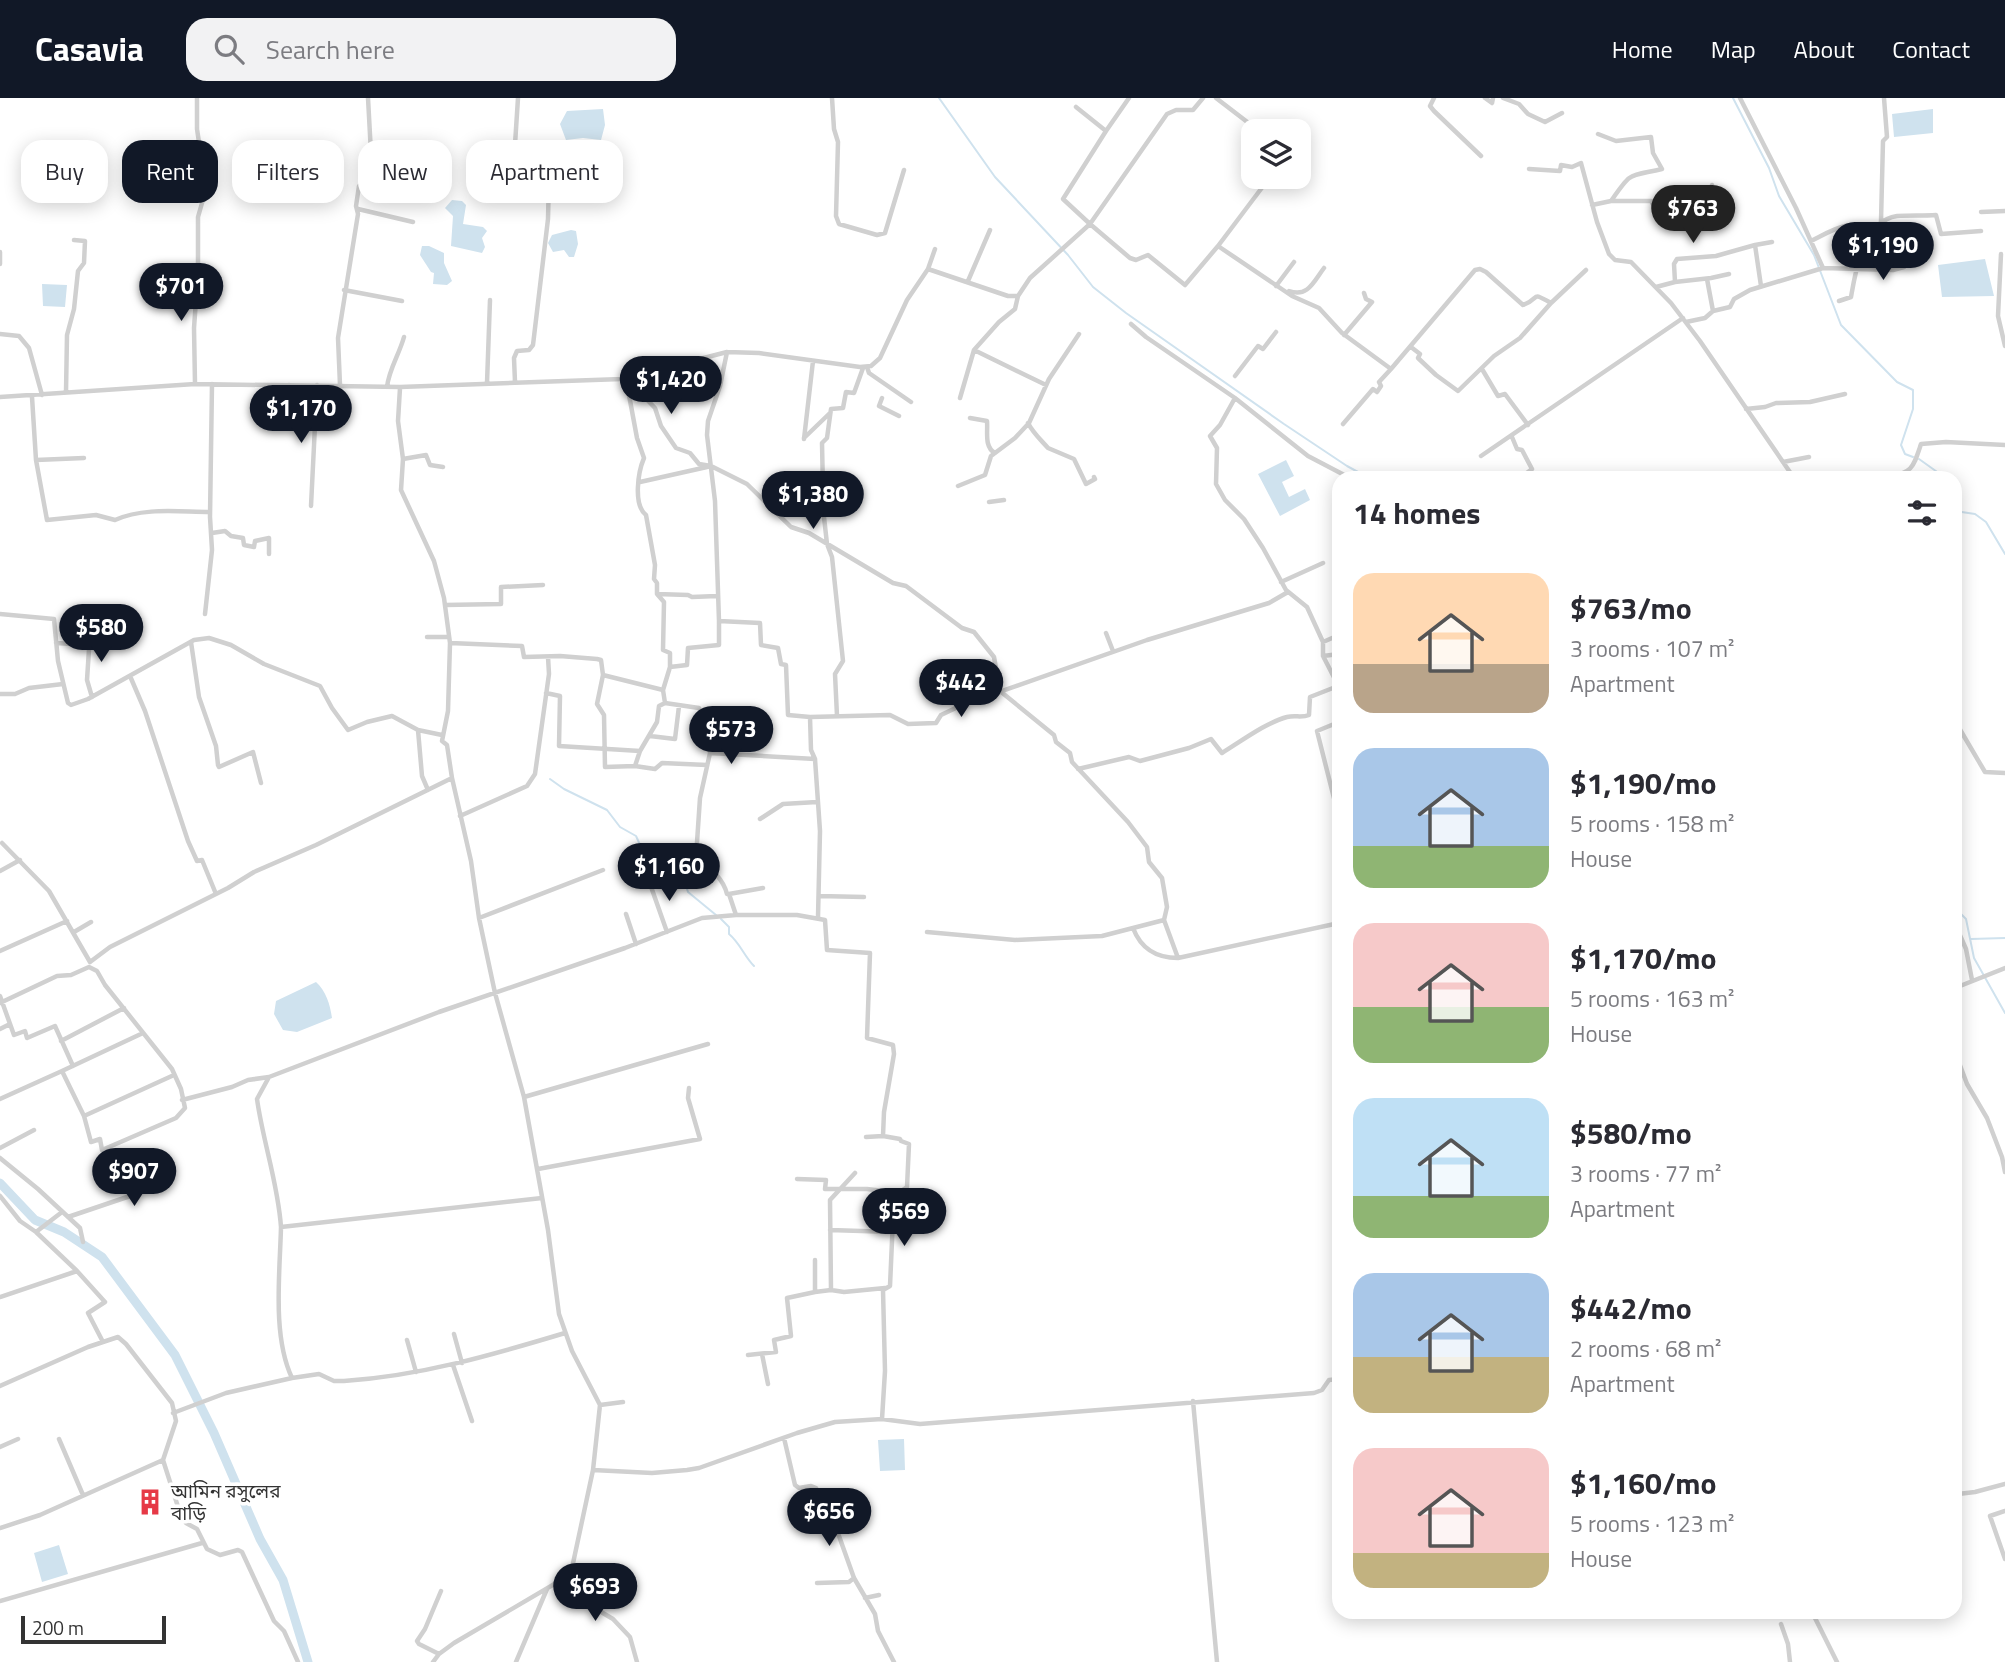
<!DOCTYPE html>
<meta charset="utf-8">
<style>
:root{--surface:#fff;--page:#f2f2f3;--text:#2b2b33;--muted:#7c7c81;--accent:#111827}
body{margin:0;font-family:"Titillium Web","Noto Sans Bengali",sans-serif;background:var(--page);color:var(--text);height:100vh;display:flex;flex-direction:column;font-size:26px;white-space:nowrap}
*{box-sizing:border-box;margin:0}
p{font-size:23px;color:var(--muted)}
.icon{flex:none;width:38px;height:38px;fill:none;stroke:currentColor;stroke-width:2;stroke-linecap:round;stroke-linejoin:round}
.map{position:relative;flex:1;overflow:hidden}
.sheet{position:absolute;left:1332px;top:373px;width:630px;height:1148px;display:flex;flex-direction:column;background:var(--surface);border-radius:21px;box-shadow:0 4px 18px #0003}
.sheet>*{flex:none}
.guide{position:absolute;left:21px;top:42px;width:665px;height:63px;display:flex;gap:14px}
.buttons{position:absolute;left:1241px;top:21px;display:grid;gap:14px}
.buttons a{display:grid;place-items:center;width:70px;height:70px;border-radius:14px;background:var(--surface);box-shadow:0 4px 18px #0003;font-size:35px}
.scale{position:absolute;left:21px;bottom:18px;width:145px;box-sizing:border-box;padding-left:7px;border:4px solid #333;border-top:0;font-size:19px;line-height:24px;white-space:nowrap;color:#333;-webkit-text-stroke:5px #fff;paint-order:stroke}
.price{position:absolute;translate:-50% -60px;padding:0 16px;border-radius:24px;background:var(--accent);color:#fff;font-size:23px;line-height:46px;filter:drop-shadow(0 2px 4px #0008)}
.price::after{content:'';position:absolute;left:50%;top:42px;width:21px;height:16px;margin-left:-10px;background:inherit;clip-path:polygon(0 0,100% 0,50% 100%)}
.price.active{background:#222;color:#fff}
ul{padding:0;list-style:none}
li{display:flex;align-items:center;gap:21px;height:175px;padding:0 21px}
li span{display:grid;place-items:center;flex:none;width:196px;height:140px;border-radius:21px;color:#555}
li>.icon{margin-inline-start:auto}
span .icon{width:84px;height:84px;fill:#fffc;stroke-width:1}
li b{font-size:30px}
h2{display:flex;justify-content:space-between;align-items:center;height:84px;padding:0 21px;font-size:30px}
.pill{padding:0 24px;border-radius:21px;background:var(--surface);box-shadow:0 4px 18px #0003;font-size:24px;line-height:63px}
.pill.active{background:var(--accent);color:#fff}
header{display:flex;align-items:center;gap:42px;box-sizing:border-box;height:98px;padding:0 35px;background:var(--accent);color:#fff}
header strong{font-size:33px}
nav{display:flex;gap:38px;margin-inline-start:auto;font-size:24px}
.search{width:490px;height:63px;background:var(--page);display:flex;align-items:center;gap:18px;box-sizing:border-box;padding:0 24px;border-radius:21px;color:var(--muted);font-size:26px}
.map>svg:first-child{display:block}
.water{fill:#cfe2ee}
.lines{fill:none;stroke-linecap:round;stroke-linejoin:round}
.stream{stroke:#cfe2ee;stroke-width:2}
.river{stroke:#cfe2ee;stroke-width:9}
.street{stroke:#d0d0d0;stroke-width:4.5}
.labels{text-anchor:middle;stroke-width:7;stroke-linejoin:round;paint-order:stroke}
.poi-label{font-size:19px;fill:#333;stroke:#fff;text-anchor:start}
</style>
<header>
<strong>Casavia</strong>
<div class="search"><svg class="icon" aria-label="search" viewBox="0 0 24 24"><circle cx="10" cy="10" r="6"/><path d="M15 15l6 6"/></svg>Search here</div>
<nav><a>Home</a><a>Map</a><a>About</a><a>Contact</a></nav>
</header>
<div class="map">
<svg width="2005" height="1564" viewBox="0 0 2005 1564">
<rect width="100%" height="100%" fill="#fff"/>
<path class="water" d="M603 11 605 27 601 42 583 40 566 42 560 26 567 13Z
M1933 11V35L1894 39 1892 16Z
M452 102 462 103 466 107 463 126 483 129 487 133 482 140 485 149 482 155 451 148 453 118 445 110Z
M571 132 576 133 578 146 574 159H569L564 152 553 154 548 145 552 137Z
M422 148H429L444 155V165L452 183 447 187 433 186 434 175 431 174 420 157Z
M1985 161 1994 198 1942 199 1938 167Z
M42 186 67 187 65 209 43 208Z
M1286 362 1294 378 1282 384 1289 399 1305 391 1310 402 1280 418 1258 376Z
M316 884C326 893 330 906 332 920L297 934 283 932 274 916 276 903Z
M904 1341 905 1372 880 1373 878 1342Z
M59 1447 68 1476 42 1484 34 1455Z"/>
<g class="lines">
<path class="stream" d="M939 0 995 79 1068 157 1093 189 1126 215 1284 326 1347 368 1369 380
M1733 0 1769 70 1779 98 1814 157 1841 227 1897 284 1913 292V311L1901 347 1905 356 1913 359
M1919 361 1940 376 1941 380
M1955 413 1975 416 1986 424 2005 456
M550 681 564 691 607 712 620 729 636 738 641 749 648 752 651 757 669 763 671 769H676L682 775 688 794 716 817
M1955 810 1966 821 1974 860 2005 915
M721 821 729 829V836C740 845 744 858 754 868
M1971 841 2005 840"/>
<path class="river" d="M0 1085 35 1122 64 1134 102 1159 175 1257 214 1335 260 1441 283 1482 308 1564"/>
<path class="street" d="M197 0V31L206 91 198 119V174L194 230 195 286 400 289 622 281 727 254
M832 0 834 31 838 44 836 118 839 126 877 137 885 135 904 72
M1203 0 1193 12H1176L1167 16 1090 126 1130 160 1136 162 1148 157 1185 187 1218 148 1292 198 1319 210 1342 235 1391 271 1475 172 1480 171 1486 174 1523 207C1542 200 1529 193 1551 205L1586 172
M1216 0 1259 33
M1434 0 1430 8 1434 13 1481 58
M1485 0 1492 5 1493 0
M1503 0 1519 6 1528 16 1545 24 1562 15
M1740 0 1796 110 1823 170
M1106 33 1129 0
M1529 71 1560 73 1561 67 1572 69 1581 65 1597 124 1609 156 1615 162 1631 164 1671 205 1700 243 1794 380
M364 87H371L419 96
M1611 103H1651L1656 112 1685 101 1709 99 1712 87
M1592 107 1611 103C1632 73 1627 79 1662 71L1653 55 1651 39 1616 43 1598 36
M358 111 413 124
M1981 114 2005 113
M1881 123 1883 43 1887 39 1884 0
M1811 143C1837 130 1845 123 1876 129
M1218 148 1270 79
M2001 156 1998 218 2005 248
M0 166V154
M928 171 935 151
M1707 181 1713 213
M968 183 990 132
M1675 184 1711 180 1729 176
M1276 188 1294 164
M1761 188 1755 147 1772 144
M1656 189 1675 184 1674 166 1677 161 1716 158 1755 147
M344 192 402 203
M1289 193C1308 200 1314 183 1324 170
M1839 203 1851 199C1856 171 1863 123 1897 118 1910 117 1923 118 1936 117L1941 136 1981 133
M1686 224 1705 220 1713 213 1730 209 1734 201 1750 192 1823 170 1893 172 1904 169
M1131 226 1146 239 1235 300
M0 236 19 238 29 250 42 297
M1344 237 1372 204 1366 201 1364 195
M1411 249 1420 256 1418 260 1436 277 1458 293 1494 258 1520 240 1551 205
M974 252 1046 287
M867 269 869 275 911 304
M1482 271 1498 298 1505 296 1528 327
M1235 278 1258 248 1263 251 1276 234
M626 280 655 310 661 328 676 350 690 355 699 366 711 368 747 386 791 429 809 435 893 485 906 488 962 530 974 534 994 559 1000 593 1054 637 1056 644 1070 655 1072 664 1128 724 1147 749 1149 764 1162 780 1167 809 1164 822
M626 281 637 340 644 360C638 374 633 407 646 417L655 467 654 481 657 485V496L664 504 663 552 670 555V569L663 592
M515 284 514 260 517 253 529 252 533 247 548 121 549 80 546 72 517 66 514 62 518 0
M487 285 490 202
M340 287 338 240 358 116 356 108 359 88 366 85 371 55 368 0
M387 289C389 271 399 257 404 239
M400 290 398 323 403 361 401 392 434 463 444 500 450 545
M66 294 67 237 74 211 78 173 84 165 85 143 74 142
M0 299 195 286
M32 299 36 362 47 422 96 417 115 422C144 409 179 414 210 414
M882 300 879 308 899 318
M960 300 974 252 999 224 1015 211 1018 198 1030 180 1090 126 1063 101 1106 33 1076 9
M1746 311 1765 309 1776 305 1810 304 1845 296
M970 320 987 323C988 334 984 349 995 355
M288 323 289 287
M1028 325C1033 335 1041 342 1048 350L1074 361 1086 386 1095 381 1094 379
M1343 326 1373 291 1377 294 1381 288 1379 284 1391 271
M1512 339 1517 351 1522 352 1532 371 1520 380
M804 340 830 315
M804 341 813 263
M1481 358 1683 220
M403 361 426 357 430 367 443 369
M36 362 84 360
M1783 364 1809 359
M1887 380C1913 374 1913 370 1921 346L1946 344 2005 347
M640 384 707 369
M958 388 985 377 991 358 1015 340 1029 325 1049 281 1079 236
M989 404 1004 402
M311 408 317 287
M212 435 225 433 231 438 243 440 244 447 254 449 255 443 269 440V456
M1281 484 1323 465
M657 496 688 497 692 499 717 498
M445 507 501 506V489L543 487
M0 516 54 521 58 563 68 605 71 607 88 601 194 542 209 540 231 547 264 566 320 588 332 610 348 632 367 624 392 618 418 632 442 637
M205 516 212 452 210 419 212 286
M1106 535 1113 553
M90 536 87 582 92 599
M427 539H449
M191 544 199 599 216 648 218 667 219 669 253 654 261 685
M1323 544 1339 537
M56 545 90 547
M1339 556 1323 558 1339 589
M1323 558V544L1307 509 1286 492 1263 450 1244 421 1225 402 1216 386 1217 350 1210 338 1220 327 1235 300 1308 358 1350 380
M670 569 687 567 688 550 719 547V523
M603 577 597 606 604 617 605 669 635 668 640 653 657 624 659 608 665 605
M130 578 145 613 188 743 197 763 202 762 216 796
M546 595 560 598 559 648 640 653
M0 596H15L29 590 63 586
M837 618 835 576 843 563 832 459 827 446 824 419 826 403 823 393 822 345 827 340 831 311 843 310 846 294 854 295 863 270
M810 619 788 617 786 567 781 566 778 550 761 547 760 525 719 523 715 403 707 337 708 323 720 288 727 254 759 255 860 269 871 268 880 260 907 202 928 171 1008 198H1018
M1955 623 1985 674 2005 675
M1339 624 1317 633 1339 720
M418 632 422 678 428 692
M650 638 675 641 679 608
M710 655 700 700 696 759C708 769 723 779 727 796H729
M635 668 655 671 662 665 707 667
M1078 671 1129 659 1140 663 1189 650 1211 641 1222 655C1240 644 1267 624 1287 619 1295 617 1302 620 1309 617L1310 599 1338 588
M452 680 447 647 442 643 448 613 450 545 522 548 524 559 560 558 597 561 601 562 603 577 663 592 665 605 699 610 702 616 701 628 710 640V655L815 661
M460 718 527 688 535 676 549 576 548 559
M760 721 783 706 817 704
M2 745 49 793 90 864
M656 751 668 756 696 759
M0 773 20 762
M649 783 667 834
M819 798 864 799
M626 816 636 846
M736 817 729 796 763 790
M818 819 820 733 815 661 811 652 810 619 890 617 908 626 936 625 941 617 962 607 1147 542 1269 505 1288 494
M479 820 603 772
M1955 826 1966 851 1972 882
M1133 830C1141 851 1156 860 1178 860L1339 825
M74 834 91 824
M927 834 1015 842 1102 838 1164 822 1178 860
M0 853 67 823
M90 864 110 849 228 790 254 774 316 747 452 680 471 763 479 820 495 895 524 999 548 1132 559 1216 572 1253 600 1307 593 1372
M1955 890 2005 870
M0 898 14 937 25 933 27 940 55 928 73 968
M0 905 57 878 71 877 89 869 97 873 105 887 172 971 181 991 185 1010 176 1020 102 1052 100 1041 91 1044 84 1018 62 973 143 935
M0 931 10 926
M61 943 124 910
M1955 954 1967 986 1987 1020 2002 1059 2005 1074
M524 999 708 946
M0 1001 62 973
M182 1002 232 989 248 982 269 979
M84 1018 174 977
M866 1039 883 1038 900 1041 901 1043 909 1046 907 1089 894 1098 890 1188 883 1192 885 1273 882 1321
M0 1050 34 1032
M0 1060 38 1091 80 1130 83 1144
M538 1071 700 1041 688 1000 689 990
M855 1075 830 1102 831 1192 844 1194 885 1190
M797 1081 826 1082 825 1091H867L900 1095
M0 1098 20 1123 36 1134 77 1173 105 1204 88 1215 103 1244
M542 1100 281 1129C278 1085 263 1044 257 1001L269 979 439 914 625 850 702 820 736 817H797L825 822 827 852 870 855 867 940 893 947 894 956 884 1014 883 1038
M68 1119 136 1096 126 1058
M281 1129C280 1174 272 1238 292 1280
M830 1132 892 1134
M36 1134 62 1114
M815 1162V1194L831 1192
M0 1199 77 1173
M454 1236 462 1265
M407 1242 416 1274
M762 1256 768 1286
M748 1257 776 1254 774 1242 791 1238 787 1200 815 1194
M453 1267 472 1323
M0 1288 88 1249 118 1239 126 1246 172 1305 176 1323 163 1362 179 1412 186 1425 197 1431 207 1451 220 1457 238 1452 242 1454 274 1523 284 1533 298 1564
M1193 1303 1217 1564
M600 1307 623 1304
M173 1315 226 1295 292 1280 319 1276 334 1283H344C420 1278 492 1257 565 1235
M784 1340 795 1387 799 1390 811 1388 816 1390 821 1407 839 1438 854 1480 875 1516 878 1533 894 1564
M59 1341 83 1397
M0 1349 18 1341
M1958 1396 1975 1394 2005 1386
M2005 1413 1990 1418 2005 1461
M0 1430 40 1417 163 1362
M568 1478 582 1492 591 1508 613 1521 630 1539 637 1564
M817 1485 849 1484 854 1480
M865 1500 879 1497
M0 1503 202 1445
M1812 1514 1837 1564
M1781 1526 1788 1546 1790 1564
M439 1556 419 1546 417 1543 425 1531 441 1493
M433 1564 439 1556 454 1545 568 1478 572 1470 593 1372 652 1375 687 1372 699 1370 797 1335 835 1324 882 1321 920 1326 1314 1295 1322 1292 1329 1282 1339 1281
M516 1564 547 1491"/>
</g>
<defs>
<g id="building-bare" transform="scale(2.1)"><path d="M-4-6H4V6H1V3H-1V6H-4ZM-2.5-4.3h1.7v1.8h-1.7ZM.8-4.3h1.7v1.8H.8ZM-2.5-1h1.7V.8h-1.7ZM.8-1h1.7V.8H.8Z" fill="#e63946" stroke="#fff" stroke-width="2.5" paint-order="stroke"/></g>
</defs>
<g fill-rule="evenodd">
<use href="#building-bare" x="150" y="1404"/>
</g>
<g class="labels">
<g class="poi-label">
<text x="171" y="1400">আমিন রসুলের<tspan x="171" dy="22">বাড়ি</tspan></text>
</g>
</g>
</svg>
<div class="buttons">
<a><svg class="icon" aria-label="layers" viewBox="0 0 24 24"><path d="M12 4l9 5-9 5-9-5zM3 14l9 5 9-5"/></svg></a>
</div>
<div class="scale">200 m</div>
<b class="price active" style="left:1693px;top:147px">$763</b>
<b class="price" style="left:1883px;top:184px">$1,190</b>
<b class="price" style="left:181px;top:225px">$701</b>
<b class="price" style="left:671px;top:318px">$1,420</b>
<b class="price" style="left:301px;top:347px">$1,170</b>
<b class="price" style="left:813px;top:433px">$1,380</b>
<b class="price" style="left:101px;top:566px">$580</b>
<b class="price" style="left:961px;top:621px">$442</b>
<b class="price" style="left:731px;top:668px">$573</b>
<b class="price" style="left:669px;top:805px">$1,160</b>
<b class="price" style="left:134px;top:1110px">$907</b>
<b class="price" style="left:904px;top:1150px">$569</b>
<b class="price" style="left:829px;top:1450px">$656</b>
<b class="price" style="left:595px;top:1525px">$693</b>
<div class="guide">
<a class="pill">Buy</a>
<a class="pill active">Rent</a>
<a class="pill">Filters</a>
<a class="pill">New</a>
<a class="pill">Apartment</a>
</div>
<section class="sheet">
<h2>14 homes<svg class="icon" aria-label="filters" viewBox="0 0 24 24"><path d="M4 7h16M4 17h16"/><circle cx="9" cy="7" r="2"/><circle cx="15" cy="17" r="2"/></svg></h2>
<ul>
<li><span style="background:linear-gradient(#ffd9b3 65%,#b9a48a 0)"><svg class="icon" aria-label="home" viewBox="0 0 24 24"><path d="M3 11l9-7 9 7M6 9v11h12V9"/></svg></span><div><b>$763/mo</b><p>3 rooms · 107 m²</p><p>Apartment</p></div></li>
<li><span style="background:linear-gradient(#a9c7e8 70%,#8fb573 0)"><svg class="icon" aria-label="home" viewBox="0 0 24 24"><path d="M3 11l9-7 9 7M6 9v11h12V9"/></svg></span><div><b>$1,190/mo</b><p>5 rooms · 158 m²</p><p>House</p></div></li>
<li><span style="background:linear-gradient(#f6c9c9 60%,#8fb573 0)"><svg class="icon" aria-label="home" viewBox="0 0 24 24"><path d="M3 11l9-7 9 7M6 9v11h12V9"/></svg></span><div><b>$1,170/mo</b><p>5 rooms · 163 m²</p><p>House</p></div></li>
<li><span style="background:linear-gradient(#bfe0f5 70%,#8fb573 0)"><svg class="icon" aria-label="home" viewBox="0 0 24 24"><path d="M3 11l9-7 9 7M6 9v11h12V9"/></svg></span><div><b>$580/mo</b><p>3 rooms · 77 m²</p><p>Apartment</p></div></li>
<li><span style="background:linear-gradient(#a9c7e8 60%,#c2b280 0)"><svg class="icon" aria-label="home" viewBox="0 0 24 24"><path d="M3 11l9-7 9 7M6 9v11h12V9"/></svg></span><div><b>$442/mo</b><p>2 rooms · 68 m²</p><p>Apartment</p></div></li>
<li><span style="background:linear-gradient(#f6c9c9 75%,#c2b280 0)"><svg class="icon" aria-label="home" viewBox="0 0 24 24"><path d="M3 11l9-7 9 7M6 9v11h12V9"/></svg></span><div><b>$1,160/mo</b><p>5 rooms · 123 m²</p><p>House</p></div></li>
</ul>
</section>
</div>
